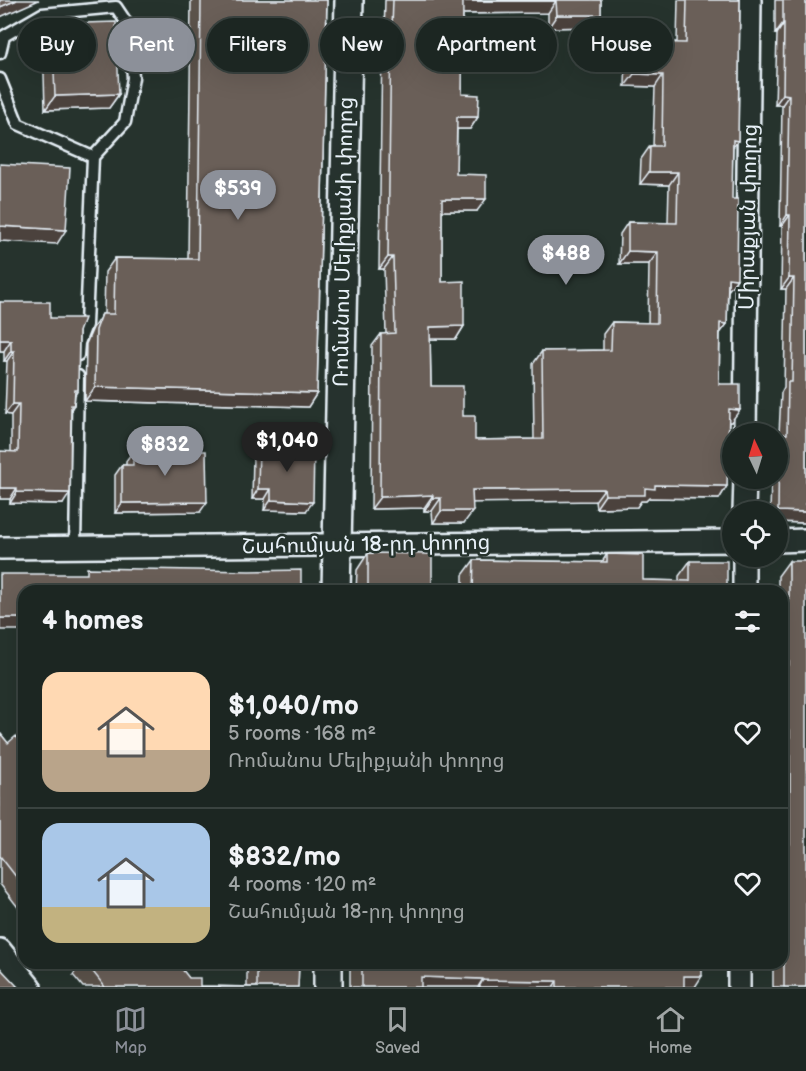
<!DOCTYPE html>
<meta charset="utf-8">
<style>
:root{--surface:#1c2622;--page:#252e2a;--text:#f1f3f6;--muted:#a0a5a5;--line:#3a4340;--accent:#8c9099}
body{margin:0;font-family:"Balsamiq Sans","Noto Sans Armenian",sans-serif;background:var(--page);color:var(--text);height:100vh;display:flex;flex-direction:column;font-size:22px;white-space:nowrap}
*{box-sizing:border-box;margin:0}
p{font-size:20px;color:var(--muted)}
.icon{flex:none;width:33px;height:33px;fill:none;stroke:currentColor;stroke-width:2;stroke-linecap:round;stroke-linejoin:round}
.map{position:relative;flex:1;overflow:hidden}
.side{position:absolute;left:18px;top:585px;width:770px;height:384px;display:flex;flex-direction:column;background:var(--surface);border-radius:18px;box-shadow:0 6px 24px #0002,0 0 0 2px var(--line)}
.side>*{flex:none}
.hud{position:absolute;left:18px;top:18px;width:771px;height:54px;display:flex;gap:12px}
.needle{width:39px;rotate:356deg}
.buttons{position:absolute;left:722px;top:423px;display:grid;gap:12px}
.buttons a{display:grid;place-items:center;width:66px;height:66px;border-radius:50%;background:var(--surface);box-shadow:0 6px 24px #0002,0 0 0 2px var(--line);font-size:30px}
.price{position:absolute;translate:-50% -51px;padding:0 14px;border-radius:21px;background:var(--accent);color:#fff;font-size:20px;line-height:39px;filter:drop-shadow(0 2px 3px #0008)}
.price::after{content:'';position:absolute;left:50%;top:36px;width:18px;height:14px;margin-left:-9px;background:inherit;clip-path:polygon(0 0,100% 0,50% 100%)}
.price.selected{background:#222;color:#fff}
ul{padding:0;list-style:none}
li{display:flex;align-items:center;gap:18px;height:150px;padding:0 24px}
li+li{border-top:2px solid var(--line)}
li span{display:grid;place-items:center;flex:none;width:168px;height:120px;border-radius:18px;color:#555}
li>.icon{margin-inline-start:auto}
span .icon{width:72px;height:72px;fill:#fffc;stroke-width:1}
li b{font-size:26px}
h2{display:flex;justify-content:space-between;align-items:center;height:72px;padding:0 24px;font-size:26px}
.pill{padding:0 21px;border-radius:27px;background:var(--surface);box-shadow:0 6px 24px #0002,0 0 0 2px var(--line);font-size:21px;line-height:54px}
.pill.selected{background:var(--accent);color:#fff}
.tabs{display:flex;justify-content:space-around;align-items:center;height:84px;border-top:2px solid var(--line);background:var(--surface);font-size:16px;color:var(--muted)}
.tabs a{display:grid;justify-items:center;gap:3px}
.tabs .selected{color:var(--accent)}
.map>svg:first-child{display:block}
.lines{fill:none;stroke-linecap:round;stroke-linejoin:round}
.service-casing{stroke:#e8f1f8;stroke-width:15}
.minor-casing{stroke:#e8f1f8;stroke-width:26}
.tertiary-casing{stroke:#e8f1f8;stroke-width:32}
.service{stroke:#26332d;stroke-width:10}
.minor{stroke:#26332d;stroke-width:21}
.tertiary{stroke:#26332d;stroke-width:27}
.wall{fill:#5c524c;stroke:#e8f1f8;stroke-width:1.5}
.shaded-wall{fill:#4b423e;stroke:#e8f1f8;stroke-width:1.5}
.building{fill:#6b5f58;stroke:#e8f1f8;stroke-width:1.5}
.labels{text-anchor:middle;stroke-width:5;stroke-linejoin:round;paint-order:stroke}
.street-label{font-size:21px;fill:#e8f1f8;stroke:#26332d}
</style>
<div class="map">
<svg width="806" height="987" viewBox="0 0 806 987">
<rect width="100%" height="100%" fill="#26332d"/>
<filter id="ink" filterUnits="userSpaceOnUse"><feTurbulence type="fractalNoise" baseFrequency=".0167" numOctaves="2"/><feDisplacementMap in="SourceGraphic" scale="12" xChannelSelector="R" yChannelSelector="G"/><feConvolveMatrix kernelMatrix="1 2 1 2 8 2 1 2 1" color-interpolation-filters="sRGB"/></filter>
<g filter="url(#ink)">
<g class="lines">
<g class="service-casing">
<path id="service" d="M0 53 4 36 42 14 116 7 130 28 133 78 125 122 93 157 86 325 79 343 78 355
M0 79 18 124 93 157
M75 547 78 376"/>
</g>
<g class="minor-casing">
<path id="minor" d="M745 434 750 0
M744 512 745 478
M777 541 806 540
M0 548 732 541
M744 591V556
M0 950 30 987
M739 987V963"/>
</g>
<g class="tertiary-casing">
<path id="tertiary" d="M336 591 349 0
M328 987V963"/>
</g>
<use href="#service" class="service"/>
<use href="#minor" class="minor"/>
<use href="#tertiary" class="tertiary"/>
</g>
<path class="wall" d="M191 0H327L317 393 308 407 85 401 86 344 93 328 102 314H104L105 272 115 258 188 259Z
M385 0H601V15L592 27 548 28V13L463 14 462 94 478 117 470 129H457L456 174 477 211H442V282L464 326 456 339H430L431 386 463 416 475 440 534 439 533 364 542 351 603 350V334L612 322 648 323 649 264H619L620 234 628 222 668 223 669 185 640 184 641 159 650 146H653L655 87 625 86 626 54 635 42H677L678 0H740L738 141 733 147 727 324 720 333 719 384 731 422H729L727 486 719 499 649 498 646 501H641L637 507 596 508 595 501 473 502 464 523H433L432 511H424V508L371 509 372 346 381 334H386L384 269H379L382 40 384 38Z
M775 0H806V523L777 522V512H770L771 478H777V436L779 434 781 393 784 387 786 289H781L782 226H780L782 105H775L777 34H775Z
M52 24 119 94 109 108 45 110 43 38Z
M0 302 50 318 79 332 78 390 75 395 74 405 71 409 63 504 10 503V499H0V452H11V415L5 414 7 361H4V351H0Z
M259 447 306 511 264 510 265 499H252L253 457Z
M133 451 200 512 115 513V475L122 465H126V461Z
M368 553 432 591H356L357 570Z
M607 554 643 580 679 581V576L690 561 727 591H463V575L474 560 602 562Z
M789 561 806 987H773V963H782V591H778V576Z
M0 733 8 743 24 747V915L0 884Z
M77 963H177L189 978 200 986 247 987V963H299L298 987H83L73 975 79 966Z
M350 963H702L695 987H350Z"/>
<path class="shaded-wall" d="M17 0H39L0 17V7Z
M463 1H556L548 13 455 14Z
M557 15H601L592 27 548 28Z
M783 23H784L777 34H775Z
M634 74 663 75 655 87 625 86Z
M119 94 109 108 45 110 55 96Z
M783 94 789 95 782 105H775Z
M457 117H478L470 129H448Z
M649 172H678L669 185 640 184Z
M442 199H486L477 211H433Z
M787 215H790L782 226H780Z
M0 226 66 230 57 244 0 241Z
M628 251 658 252 649 264H619Z
M388 257H393L384 269H379Z
M728 278 737 279 728 291Z
M789 278H794L786 289H781Z
M720 323 727 324 718 336Z
M464 326 456 339H422L430 327Z
M0 340H11L4 351H0Z
M11 351H14L7 361H4Z
M95 387 317 393 308 407 85 401Z
M13 404H19L11 415 5 414Z
M729 409 740 410 731 422H720Z
M655 485 727 486 719 499 649 498 646 501H641L637 507 596 508 605 495 645 488Z
M0 488H17L10 499H0Z
M258 489H271L265 499H252Z
M604 489 595 501 464 503 472 490Z
M17 492 70 493 63 504 10 503Z
M433 495 424 508 371 509 380 497Z
M433 498H441L432 511H424Z
M271 500 313 502 306 511 264 510Z
M207 502 200 512 115 513 122 503Z
M441 511H473L464 523H433Z
M778 511 806 512V523L777 522Z
M0 618H24V630H0Z
M782 730H790L782 742Z
M684 976H702L695 987H676Z
M421 977 483 979 478 987H415Z
M483 980 557 981 553 987H479Z"/>
<path class="building" d="M0 0H17L0 7Z
M201 0H327L317 393 95 387 96 330 102 314H114L115 258 198 259Z
M393 0H601V15H557L556 1H463L462 94 479 95 478 117H457L456 174 486 175V199H442V282L464 281V326L430 327 431 386H463V416H475V440L543 439 542 351 611 350 612 322 657 323 658 252 628 251V222L677 223 678 172H649L650 146H662L663 75 634 74 635 42 686 43 687 0H740L738 141 733 140 732 199H738L737 279 728 278 727 324 720 323 719 384H740V410L729 409 727 486 655 485V489L645 488V495H605L604 489 472 490 473 511H441V498H433V495L380 497 381 334 395 333 393 257H388L391 28H392Z
M783 0H806V512L778 511 779 434H787L788 382H792L794 278H789L790 215H787L789 95 783 94 784 23H783Z
M116 22 119 94 55 96 52 24Z
M0 164 70 168 66 230 0 226Z
M0 302H50V318H84L79 332 78 390H75L74 405H71L70 493 17 492V488H0V451L18 452 19 404H13L14 351H11V340H0Z
M259 447 314 449 313 502 271 500V489H258Z
M133 451H206L207 502 122 503V465H133Z
M368 553 432 554V591H368Z
M607 554 643 555V580L690 581V561H727V591H473L474 560 607 562Z
M789 561H806V987H784V894H782V844H790V730H782V665H789Z
M87 568 249 571 301 570V591H24V618H0V574H87Z
M0 733 8 743 16 736 24 747V761L21 763 24 766V887L0 856Z
M86 963H177L189 978H200V986L257 987V963H299L298 987H105Z
M362 963H702V976H684V987H557V981L483 980V979L421 977V987H362Z
M0 968 18 987H0Z"/>
</g>
<g class="labels">
<g class="street-label">
<text transform="translate(748 217) rotate(-89)" y="7">Միրաքյան փողոց</text>
<text transform="translate(343 242) rotate(-89)" y="7">Ռոմանոս Մելիքյանի փողոց</text>
<text transform="translate(366 544) rotate(-1)" y="7">Շահումյան 18-րդ փողոց</text>
</g>
</g>
</svg>
<div class="buttons">
<a><svg class="needle" viewBox="-14 -14 28 28"><path d="M0-13l5 13h-10z" fill="#e53935"/><path d="M0 13l5-13h-10z" fill="#a0a5a5"/></svg></a>
<a><svg class="icon" aria-label="locate" viewBox="0 0 24 24"><circle cx="12" cy="12" r="6"/><path d="M12 2v4M12 18v4M2 12h4M18 12h4"/></svg></a>
</div>
<b class="price" style="left:238px;top:221px">$539</b>
<b class="price" style="left:566px;top:286px">$488</b>
<b class="price selected" style="left:287px;top:473px">$1,040</b>
<b class="price" style="left:165px;top:477px">$832</b>
<div class="hud">
<a class="pill">Buy</a>
<a class="pill selected">Rent</a>
<a class="pill">Filters</a>
<a class="pill">New</a>
<a class="pill">Apartment</a>
<a class="pill">House</a>
</div>
<section class="side">
<h2>4 homes<svg class="icon" aria-label="filters" viewBox="0 0 24 24"><path d="M4 7h16M4 17h16"/><circle cx="9" cy="7" r="2"/><circle cx="15" cy="17" r="2"/></svg></h2>
<ul>
<li><span style="background:linear-gradient(#ffd9b3 65%,#b9a48a 0)"><svg class="icon" aria-label="home" viewBox="0 0 24 24"><path d="M3 11l9-7 9 7M6 9v11h12V9"/></svg></span><div><b>$1,040/mo</b><p>5 rooms · 168 m²</p><p>Ռոմանոս Մելիքյանի փողոց</p></div><svg class="icon" aria-label="heart" viewBox="0 0 24 24"><path d="M12 20l-8-8c-3-5 5-10 8-4 3-6 11-1 8 4z"/></svg></li>
<li><span style="background:linear-gradient(#a9c7e8 70%,#c2b280 0)"><svg class="icon" aria-label="home" viewBox="0 0 24 24"><path d="M3 11l9-7 9 7M6 9v11h12V9"/></svg></span><div><b>$832/mo</b><p>4 rooms · 120 m²</p><p>Շահումյան 18-րդ փողոց</p></div><svg class="icon" aria-label="heart" viewBox="0 0 24 24"><path d="M12 20l-8-8c-3-5 5-10 8-4 3-6 11-1 8 4z"/></svg></li>
</ul>
</section>
</div>
<nav class="tabs">
<a class="selected"><svg class="icon" aria-label="map" viewBox="0 0 24 24"><path d="M3 6l6-2 6 2 6-2v14l-6 2-6-2-6 2zM9 4v14M15 6v14"/></svg>Map</a>
<a><svg class="icon" aria-label="saved" viewBox="0 0 24 24"><path d="M7 4h10v16l-5-4-5 4z"/></svg>Saved</a>
<a><svg class="icon" aria-label="home" viewBox="0 0 24 24"><path d="M3 11l9-7 9 7M6 9v11h12V9"/></svg>Home</a>
</nav>
